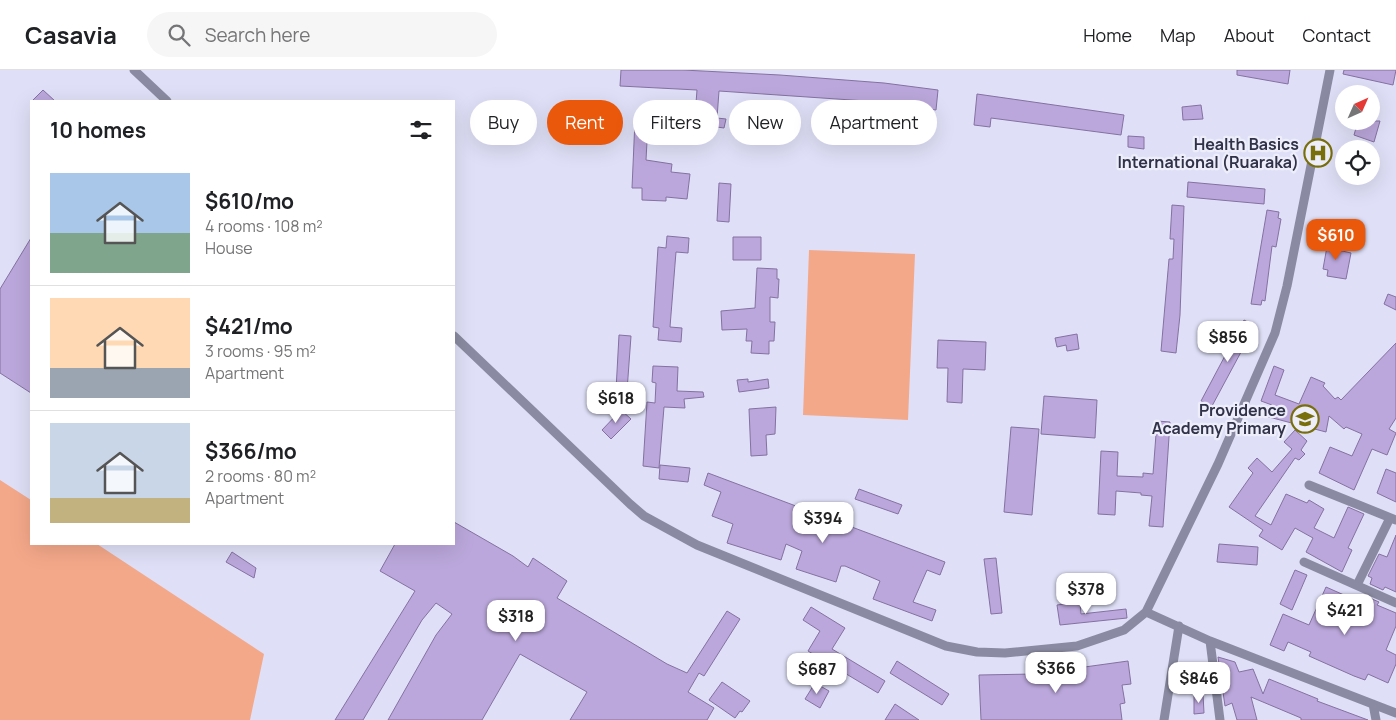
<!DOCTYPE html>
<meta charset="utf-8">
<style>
:root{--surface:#fff;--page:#f6f6f6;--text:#202124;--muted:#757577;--line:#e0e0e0;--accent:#ea580c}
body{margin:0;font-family:Manrope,sans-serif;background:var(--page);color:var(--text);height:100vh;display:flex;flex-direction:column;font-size:19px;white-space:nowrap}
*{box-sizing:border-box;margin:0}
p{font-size:16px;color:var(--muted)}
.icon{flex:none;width:28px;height:28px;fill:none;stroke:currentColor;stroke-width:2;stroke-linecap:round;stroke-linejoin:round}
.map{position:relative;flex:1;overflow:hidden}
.sheet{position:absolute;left:30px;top:30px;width:425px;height:445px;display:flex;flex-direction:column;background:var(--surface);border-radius:0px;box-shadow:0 5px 20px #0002}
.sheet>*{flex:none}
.banner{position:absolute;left:470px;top:30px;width:475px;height:45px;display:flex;gap:10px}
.needle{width:32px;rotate:45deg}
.fabs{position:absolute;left:1335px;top:15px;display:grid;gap:10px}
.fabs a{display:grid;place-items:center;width:45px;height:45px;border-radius:50%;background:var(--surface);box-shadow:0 5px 20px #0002;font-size:25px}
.price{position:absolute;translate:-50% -42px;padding:0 11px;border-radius:10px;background:#fff;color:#222;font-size:16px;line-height:32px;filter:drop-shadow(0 1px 2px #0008)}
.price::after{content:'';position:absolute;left:50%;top:30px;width:15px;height:11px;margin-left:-8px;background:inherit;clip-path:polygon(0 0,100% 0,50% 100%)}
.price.on{background:var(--accent);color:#fff}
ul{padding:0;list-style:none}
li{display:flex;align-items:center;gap:15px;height:125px;padding:0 20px}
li+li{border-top:1px solid var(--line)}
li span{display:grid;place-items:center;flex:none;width:140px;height:100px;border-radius:0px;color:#555}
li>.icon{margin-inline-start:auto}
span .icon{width:60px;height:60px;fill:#fffc;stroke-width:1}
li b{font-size:21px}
h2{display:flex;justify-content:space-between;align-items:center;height:60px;padding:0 20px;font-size:21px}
.chip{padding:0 18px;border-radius:22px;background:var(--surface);box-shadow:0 5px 20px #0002;font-size:18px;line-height:45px}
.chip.on{background:var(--accent);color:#fff}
header{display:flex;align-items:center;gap:30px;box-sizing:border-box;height:70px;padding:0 25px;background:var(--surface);border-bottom:1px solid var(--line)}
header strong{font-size:24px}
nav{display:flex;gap:28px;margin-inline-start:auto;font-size:18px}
.search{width:350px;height:45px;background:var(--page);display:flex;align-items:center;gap:12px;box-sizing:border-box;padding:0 18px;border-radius:28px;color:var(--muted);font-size:19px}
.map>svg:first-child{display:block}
.green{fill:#f4a88a}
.building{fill:#bba7db;stroke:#8471a1}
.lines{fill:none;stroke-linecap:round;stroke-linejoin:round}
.minor{stroke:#8a8ba2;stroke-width:9}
.labels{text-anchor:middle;stroke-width:4.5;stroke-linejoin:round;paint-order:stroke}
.poi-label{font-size:16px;font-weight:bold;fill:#313248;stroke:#edeefa;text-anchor:end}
</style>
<header>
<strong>Casavia</strong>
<div class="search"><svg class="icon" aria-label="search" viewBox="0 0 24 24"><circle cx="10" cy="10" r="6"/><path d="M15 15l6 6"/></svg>Search here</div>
<nav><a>Home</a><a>Map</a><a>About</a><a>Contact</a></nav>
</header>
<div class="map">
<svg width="1396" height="650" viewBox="0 0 1396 650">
<rect width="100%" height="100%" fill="#dfe0f7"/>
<path class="green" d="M809 180 915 184 908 350 803 345Z
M0 410 31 430V474H97L264 584 250 650H0Z"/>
<path class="building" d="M621 0H683L780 5 884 13 938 20 936 40 881 32 719 21 717 48 726 49 724 58 702 55 703 46H695L697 20 620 16Z
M1237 0H1290L1288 14 1237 5Z
M1344 0H1396L1393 15 1343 4Z
M43 20 55 31H32Z
M977 24 1124 45 1121 65 991 48 990 57 974 55Z
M1201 35 1203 49 1183 50 1182 37Z
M648 37 674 40 672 56 648 53 646 90 672 94 671 102 690 104 687 129 666 127V131L642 130V118H632L635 50 647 51Z
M1358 51H1380L1374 72 1354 65Z
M1128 66 1144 67V79L1128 77Z
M1188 112 1265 119 1264 134 1187 127Z
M719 113 731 114 729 152 717 151Z
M1172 135 1184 136 1180 245 1176 283 1161 281 1169 189H1173L1174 169H1170Z
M1267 140 1279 142 1278 148 1281 149 1276 177 1272 176 1265 231 1262 230 1261 235 1251 234Z
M667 166 689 168 688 183 676 182 670 257 682 258 681 272 658 270 659 258 653 257 658 177 666 178Z
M733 167H761V190H733Z
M31 168V323L0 303V219Z
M1328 171 1340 173 1338 180 1351 183 1346 209 1327 206 1328 200 1323 199Z
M757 198 777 199V209H779L778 228 770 227V252H775L774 271H769V284L751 283 752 271H746L747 259 722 260 721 241 755 238Z
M1388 224 1396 227V240L1384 234Z
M1244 250 1255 256 1212 336 1201 331Z
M1077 264 1079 279 1067 281 1066 275 1057 277 1055 268Z
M619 265 631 266 627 321 616 320Z
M938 270 986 272 985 300 963 299 962 333 947 332 948 298H937Z
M1396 273V348L1389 359 1396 363 1387 385 1372 379 1354 420 1319 403 1330 377 1352 386 1362 364 1346 357 1344 359 1329 346 1326 362 1265 346 1272 335 1261 331 1274 296 1284 300 1275 325 1299 334 1311 307 1325 313 1323 316 1335 329 1338 327 1341 330Z
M653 296 678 297 677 321 703 322 704 327 684 329 685 338 664 337 659 398 643 396 647 332 655 333 656 313 652 312Z
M748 309V312L768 309 769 318 739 322 737 310Z
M1044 326 1097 330 1095 368 1041 364Z
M776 337 775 364 766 365 767 385 751 386 749 339Z
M621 340 631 349 611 369 602 360Z
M1157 351 1170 352 1163 457 1149 456 1152 426 1141 425V423L1116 421 1115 445 1098 444 1101 381 1118 382 1117 406 1143 407V403L1153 404Z
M1011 357 1039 359 1032 445 1004 442Z
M1295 360 1307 371 1301 380 1305 384 1299 390 1295 388 1255 446 1271 455 1286 424 1307 433 1309 430 1324 439 1314 458 1334 468 1348 437 1364 444 1348 478 1352 480 1342 502 1306 482 1313 468 1295 458 1282 480 1259 466 1263 460 1229 437 1253 403 1248 398 1257 388 1272 402 1292 379 1284 372Z
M660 395 690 398 688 412 659 409Z
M1386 399 1396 403V432L1377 423Z
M708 403 945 492 940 505 927 500 913 532 936 540 932 551 873 529 880 511 845 496H841L836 512 796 499 802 481 786 474 781 490 727 473 733 454 712 446 721 422 704 415Z
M859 419 902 435 898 444 855 429Z
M454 452 513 486 528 497 533 488 567 511 557 528 667 594 687 603 727 541 740 549 704 606 699 603 688 622 714 638 707 650H570L587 622 520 584 482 650H388L436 565 452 544 436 533 422 550 363 650H335L415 521 380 501 395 474H454Z
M1396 465V522L1385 517 1383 520 1370 514 1372 508 1368 506 1379 484 1387 487Z
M1219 474 1258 477 1257 495 1217 492Z
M232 482 256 498 254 508 226 492Z
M996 488 1002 543 991 544 984 489Z
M1295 500 1307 505 1292 540 1280 534Z
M1326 517 1362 533 1365 526 1379 532 1377 535 1396 543V556L1386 580 1396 585V594L1388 613 1368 604 1365 610 1354 606 1309 586 1311 582 1288 572 1284 581 1270 575 1283 544 1309 555Z
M1080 532 1081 544 1126 539 1127 548 1060 555 1057 535Z
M811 537 845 558 832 579 885 611 878 623 808 581 820 561 803 550Z
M1218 587 1235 592 1239 602 1253 599 1263 624 1269 609 1318 629 1317 631 1368 650H1301V648L1251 627 1257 650H1237L1232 633 1225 636Z
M897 591 949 624 942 635 890 603Z
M1128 591 1131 614 1122 615 1125 633 1120 634 1122 650H981L979 605 1034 604Z
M722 612 750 631 742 642 740 641 735 648 709 630Z
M815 613 829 621 820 638 805 629Z
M1194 624H1203L1204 643 1194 644Z
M895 634 919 650H885Z"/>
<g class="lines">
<path class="minor" d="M134 0 167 31
M454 266 630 434 644 446 697 475 946 576 977 582 1005 583 1077 576 1124 560 1146 542 1218 394 1275 263 1287 216 1330 0
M1309 415 1396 450
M1304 492 1396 533
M1357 515 1390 448
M1146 542 1210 571 1396 643
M1210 571 1220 650
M1373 634 1376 650
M1164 650 1179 556"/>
</g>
<defs>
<g id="hospital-ring" transform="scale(1.4375)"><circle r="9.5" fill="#edeefa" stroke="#796e0c" stroke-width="1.5"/><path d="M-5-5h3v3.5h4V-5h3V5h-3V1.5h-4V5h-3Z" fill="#796e0c"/></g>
<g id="school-ring" transform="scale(1.4375)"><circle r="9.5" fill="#edeefa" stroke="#796e0c" stroke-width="1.5"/><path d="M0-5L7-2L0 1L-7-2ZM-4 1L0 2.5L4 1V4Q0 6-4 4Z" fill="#796e0c"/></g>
</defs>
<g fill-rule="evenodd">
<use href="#hospital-ring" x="1318" y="83"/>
<use href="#school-ring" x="1305" y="349"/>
</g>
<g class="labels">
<g class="poi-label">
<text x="1299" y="80">Health Basics<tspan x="1299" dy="18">International (Ruaraka)</tspan></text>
<text x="1286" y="346">Providence<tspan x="1286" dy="18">Academy Primary</tspan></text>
</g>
</g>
</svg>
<div class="fabs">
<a><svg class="needle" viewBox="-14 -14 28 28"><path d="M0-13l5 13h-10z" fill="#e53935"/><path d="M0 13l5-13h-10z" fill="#757577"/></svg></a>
<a><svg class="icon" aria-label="locate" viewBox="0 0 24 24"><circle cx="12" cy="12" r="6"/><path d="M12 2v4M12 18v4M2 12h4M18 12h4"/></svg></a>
</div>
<b class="price on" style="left:1336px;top:191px">$610</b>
<b class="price" style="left:1228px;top:293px">$856</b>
<b class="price" style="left:616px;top:354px">$618</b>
<b class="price" style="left:823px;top:474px">$394</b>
<b class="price" style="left:1086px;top:545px">$378</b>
<b class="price" style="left:1345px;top:566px">$421</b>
<b class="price" style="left:516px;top:572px">$318</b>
<b class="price" style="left:1056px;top:624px">$366</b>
<b class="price" style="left:817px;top:625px">$687</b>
<b class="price" style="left:1199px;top:634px">$846</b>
<div class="banner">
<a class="chip">Buy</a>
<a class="chip on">Rent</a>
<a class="chip">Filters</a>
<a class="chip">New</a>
<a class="chip">Apartment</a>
</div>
<section class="sheet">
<h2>10 homes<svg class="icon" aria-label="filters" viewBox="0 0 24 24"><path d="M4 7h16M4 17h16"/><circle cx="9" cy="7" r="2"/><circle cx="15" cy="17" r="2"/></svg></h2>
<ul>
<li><span style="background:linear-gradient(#a9c7e8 60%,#7fa58c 0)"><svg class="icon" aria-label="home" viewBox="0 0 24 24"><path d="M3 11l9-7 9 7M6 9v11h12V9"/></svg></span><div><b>$610/mo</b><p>4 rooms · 108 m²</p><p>House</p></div></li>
<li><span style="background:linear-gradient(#ffd9b3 70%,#9aa5b1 0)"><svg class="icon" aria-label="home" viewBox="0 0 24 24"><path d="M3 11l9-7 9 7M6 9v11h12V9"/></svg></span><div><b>$421/mo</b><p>3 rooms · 95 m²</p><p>Apartment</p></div></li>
<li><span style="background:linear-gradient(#c9d6e8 75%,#c2b280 0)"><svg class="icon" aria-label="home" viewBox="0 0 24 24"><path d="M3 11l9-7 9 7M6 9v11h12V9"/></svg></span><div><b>$366/mo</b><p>2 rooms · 80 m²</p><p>Apartment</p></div></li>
</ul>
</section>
</div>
